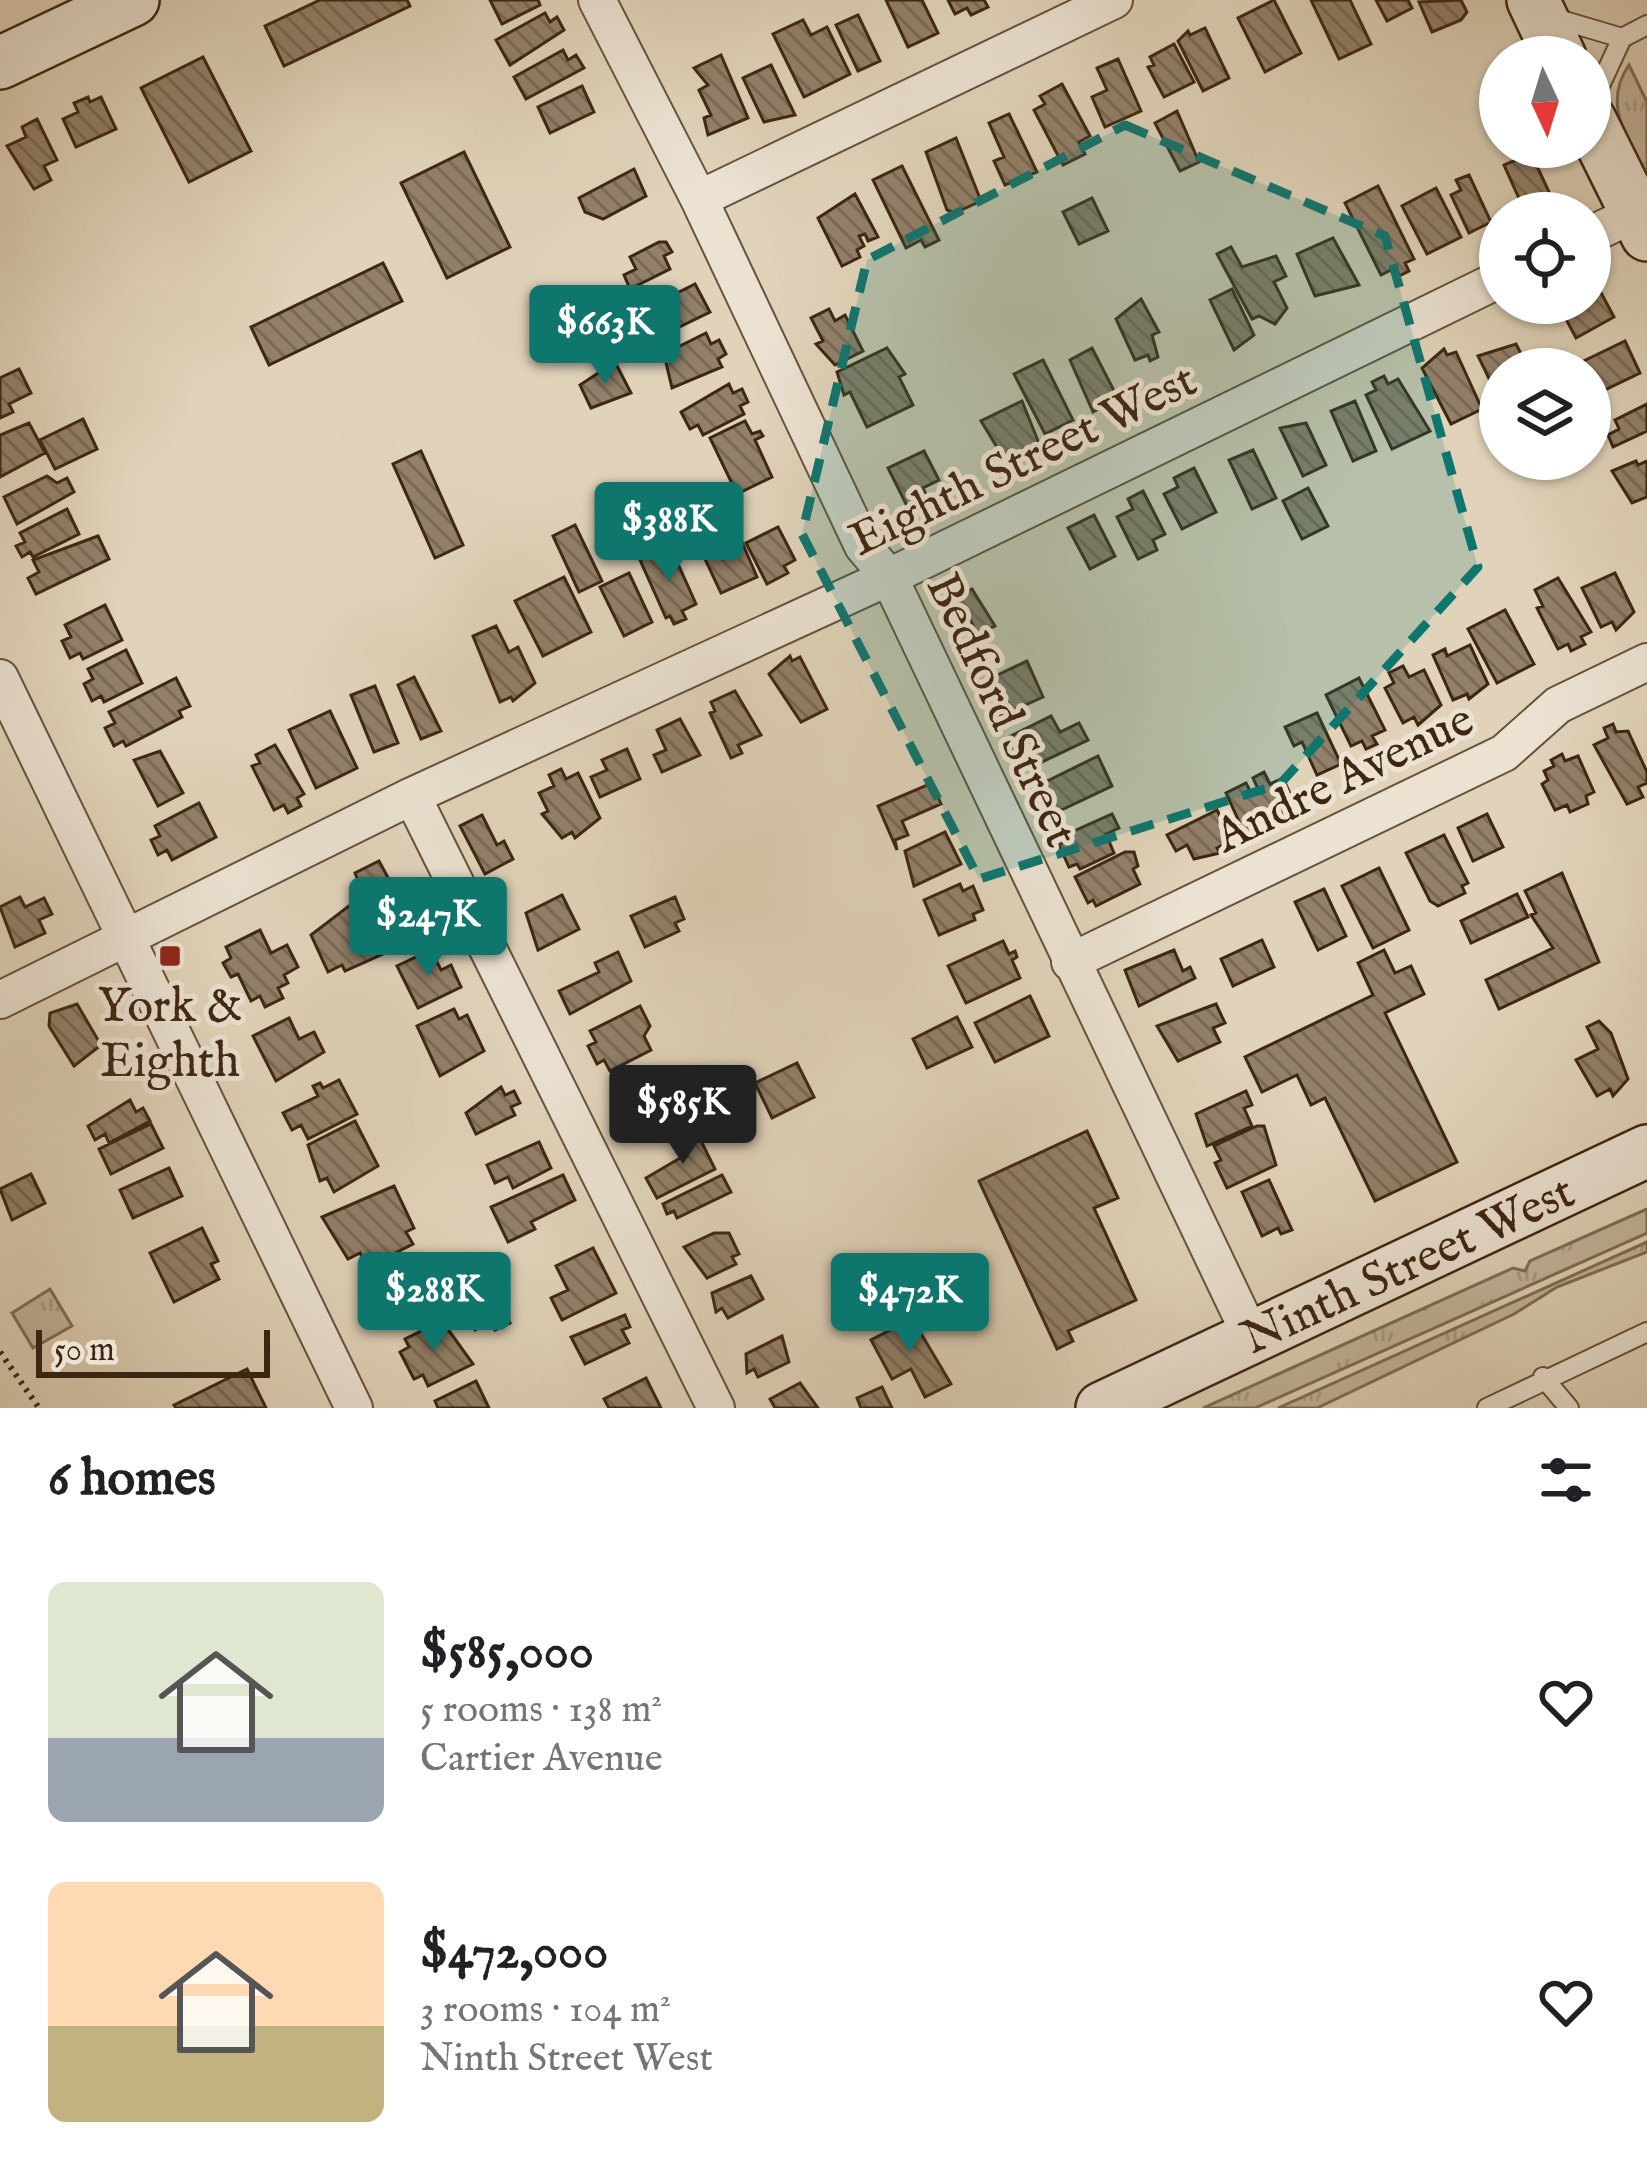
<!DOCTYPE html>
<meta charset="utf-8">
<style>
:root{--surface:#fff;--page:#f6f6f6;--text:#202124;--muted:#757577;--accent:#0f766e}
body{margin:0;font-family:"IM FELL English",serif;background:var(--page);color:var(--text);height:100vh;display:flex;flex-direction:column;font-size:45px;white-space:nowrap}
*{box-sizing:border-box;margin:0}
p{font-size:39px;color:var(--muted)}
.icon{flex:none;width:66px;height:66px;fill:none;stroke:currentColor;stroke-width:2;stroke-linecap:round;stroke-linejoin:round}
.map{position:relative;height:1408px;overflow:hidden}
.drawer{display:flex;flex-direction:column;background:var(--surface);flex:1}
.drawer>*{flex:none}
.needle{width:78px;rotate:176deg}
.buttons{position:absolute;left:1479px;top:36px;display:grid;gap:24px}
.buttons a{display:grid;place-items:center;width:132px;height:132px;border-radius:50%;background:var(--surface);box-shadow:0 3px 9px #0004;font-size:60px}
.scale{position:absolute;left:36px;bottom:30px;width:234px;box-sizing:border-box;padding-left:12px;border:6px solid #3d2713;border-top:0;font-size:33px;line-height:42px;white-space:nowrap;color:#3d2713;-webkit-text-stroke:9px #ebe2d2;paint-order:stroke}
.price{position:absolute;translate:-50% -102px;padding:0 27px;border-radius:12px;background:var(--accent);color:#fff;font-size:39px;line-height:78px;filter:drop-shadow(0 3px 6px #0008)}
.price::after{content:'';position:absolute;left:50%;top:72px;width:36px;height:27px;margin-left:-18px;background:inherit;clip-path:polygon(0 0,100% 0,50% 100%)}
.price.active{background:#222;color:#fff}
ul{padding:0;list-style:none}
li{display:flex;align-items:center;gap:36px;height:300px;padding:0 48px}
li span{display:grid;place-items:center;flex:none;width:336px;height:240px;border-radius:18px;color:#555}
li>.icon{margin-inline-start:auto}
span .icon{width:144px;height:144px;fill:#fffc;stroke-width:1}
li b{font-size:51px}
h2{display:flex;justify-content:space-between;align-items:center;height:144px;padding:0 48px;font-size:51px}
.map>svg:first-child{display:block}
.grass{fill:url(#grass-tufts);stroke:#806e58;stroke-width:3}
.building{fill:url(#building-back-hatch);stroke:#3d2713;stroke-width:3}
.lines{fill:none;stroke-linecap:round;stroke-linejoin:round}
.lane-casing{stroke:#66523d;stroke-width:22}
.street-casing{stroke:#66523d;stroke-width:40}
.secondary-casing{stroke:#3d2713;stroke-width:56}
.path{stroke:#3d2713;stroke-width:6;stroke-dasharray:3 6;stroke-linecap:butt}
.lane{stroke:#ebe2d2;stroke-width:18}
.street{stroke:#ebe2d2;stroke-width:36}
.secondary{stroke:#ebe2d2;stroke-width:51}
.marked{fill:#0f766e;fill-opacity:0.2;stroke:#0f766e;stroke-width:9;stroke-dasharray:24 15;stroke-linejoin:round}
.poi-dot{fill:#8f2418;stroke:#ebe2d2;stroke-width:4.5}
.labels{text-anchor:middle;stroke-width:10;stroke-linejoin:round;paint-order:stroke}
.street-label{font-size:48px;fill:#3d2713;stroke:#ebe2d2}
.poi-label{font-size:48px;fill:#3d2713;stroke:#ebe2d2}
</style>
<div class="map">
<svg width="1647" height="1408" viewBox="0 0 1647 1408">
<defs>
<pattern id="grass-tufts" width="24" height="20" patternUnits="userSpaceOnUse" patternTransform="scale(3)"><rect width="24" height="20" fill="#c4b69e"/><path d="M3 7l-1-3M5 7V3M7 7l1-3M15 17l-1-3M17 17v-4M19 17l1-3" fill="none" stroke="#a99c87"/></pattern>
<pattern id="building-back-hatch" width="6" height="6" patternUnits="userSpaceOnUse" patternTransform="scale(3)"><rect width="6" height="6" fill="#92806a"/><path d="M-1 5l2 2M0 0l6 6M5-1l2 2" fill="none" stroke="#786956"/></pattern>
</defs>
<rect width="100%" height="100%" fill="#e0d3ba"/>
<filter id="stains"><feTurbulence type="fractalNoise" baseFrequency=".00167" numOctaves="4"/><feColorMatrix values="0 0 0 0 .2 0 0 0 0 .09 0 0 0 0 .02 0 0 0 .5 -.17"/></filter>
<radialGradient id="worn" r=".72"><stop offset=".6" stop-color="#630" stop-opacity="0"/><stop offset="1" stop-color="#630" stop-opacity=".3"/></radialGradient>
<path class="grass" d="M1629 65 1647 102V177C1629 139 1601 105 1629 65Z
M1647 1209V1233L1255 1408H1203L1513 1268 1525 1271 1530 1261Z
M1647 1242V1252L1557 1287 1514 1314 1317 1408H1278Z
M50 1289 72 1326 33 1348 12 1313Z"/>
<path class="building" d="M320 0H407L410 6 284 66 265 26Z
M490 0H538L540 5 502 24Z
M886 0H922L938 33 908 47Z
M948 0H984L988 7 971 15 967 8 955 14Z
M1274 0 1301 53 1265 72 1238 18Z
M1311 0H1350L1371 44 1339 59Z
M1376 0H1408L1412 8 1387 21Z
M1461 0 1467 12 1461 20 1432 32 1419 2Z
M545 13 550 22 557 17 564 30 510 65 496 40Z
M858 15 880 61 858 71 836 25Z
M803 20 811 35 827 27 850 74 804 97 773 34Z
M1205 28 1229 78 1203 91 1178 41 1188 31 1190 35Z
M1174 44 1194 82 1164 97 1148 67 1154 65 1150 57Z
M563 50 568 60 576 55 584 68 526 99 514 77Z
M721 55 748 118 708 135 704 118 711 115 699 90 708 85 694 68Z
M203 57 251 151 189 182 141 88Z
M1118 59 1141 111 1105 127 1092 97 1107 90 1097 68Z
M771 65 795 115 764 122 743 78Z
M1062 84 1090 136 1079 142 1085 154 1063 165 1034 110 1045 104 1040 96Z
M582 86 594 112 550 133 538 107Z
M88 97 90 102 101 97 116 129 76 147 63 119 78 112 74 103Z
M1177 111 1199 162 1180 171 1155 123Z
M1009 114 1037 172 1005 185 994 161 1004 157 989 123Z
M37 119 57 160 44 166 51 180 34 189 7 146 26 137 22 127Z
M956 138 981 201 955 213 947 210 926 152Z
M1528 147 1549 192 1547 200 1522 205 1504 165 1516 160 1512 153Z
M464 152 510 247 447 278 401 183Z
M902 166 939 240 925 247 921 240 906 248 873 180Z
M634 169 646 196 603 219 585 212 579 198Z
M1469 175 1491 222 1469 233 1451 195 1461 190 1456 180Z
M1378 186 1414 259 1405 263 1409 271 1395 278 1391 270 1381 275 1345 203Z
M1436 188 1461 237 1427 254 1402 206Z
M855 194 878 237 868 241 865 234 859 236 864 246 857 250 860 257 842 266 818 218Z
M1092 198 1108 231 1079 244 1063 212Z
M1333 238 1359 285 1315 296 1297 254Z
M659 242H666L672 252 664 256 670 269 630 289 624 275 636 269 630 257Z
M1231 247 1242 267 1276 256 1286 276 1274 282 1287 308 1275 324 1259 316 1252 319 1217 254Z
M383 263 402 301 269 365 251 327Z
M695 284 710 312 634 349 625 330 638 323 634 314 672 289 675 294Z
M1232 289 1254 335 1234 350 1210 300Z
M1599 289 1614 317 1576 338 1559 306 1590 303V291Z
M1141 299 1159 332 1152 335 1158 357 1150 361 1148 355 1135 360 1116 319Z
M829 309 835 321 845 315 863 351 835 365 816 344 823 341 811 318Z
M706 333 711 344 719 340 726 354 718 359 722 367 672 388 664 354Z
M1625 341 1640 373 1590 397V369H1567Z
M1516 344 1529 369H1500V401L1478 356Z
M887 348 905 374 899 377 913 405 867 427 850 392 844 395 837 372Z
M1092 348 1122 406 1107 414 1104 406 1093 412 1070 360Z
M1444 349 1447 355 1456 352 1482 409 1451 424 1422 368Z
M1043 360 1073 420 1045 434 1014 374Z
M615 362 631 393 591 408 580 385Z
M19 369 31 393 9 404 13 412 0 418V378Z
M1384 376 1388 384 1398 379 1430 431 1392 449 1366 395 1376 390 1372 382Z
M729 384 733 393 742 389 748 402 740 406 744 414 703 435 698 425 690 429 681 412Z
M1022 401 1040 446 1006 462 981 421Z
M1355 401 1376 451 1353 461 1331 411Z
M1647 404V431L1613 447 1608 435 1619 429 1615 420Z
M83 419 97 449 55 469 40 440Z
M745 421 752 434 760 431 763 436 755 440 772 477 737 494 710 438Z
M29 423 45 453 0 477V435Z
M1306 423 1326 465 1303 476 1280 428Z
M1253 450 1276 498 1252 509 1229 460Z
M421 451 463 545 435 558 393 464Z
M924 451 939 480 923 488 929 501 909 510 888 468Z
M1636 461 1638 465 1647 461V497L1632 503 1612 471Z
M1194 468 1216 512 1182 529 1164 494 1178 487 1174 478Z
M47 476 57 483 67 478 74 492 17 524 4 497Z
M1308 488 1328 526 1302 539 1283 501Z
M1143 491 1165 534 1153 540 1157 550 1138 559 1117 517 1133 509 1128 499Z
M67 509 79 534 33 557 30 552 22 557 16 546 25 542 20 533Z
M1094 515 1115 556 1090 569 1068 528Z
M575 525 602 581 579 592 553 536Z
M778 527 795 560 784 566 788 573 767 584 746 543Z
M98 536 109 559 36 594 28 578 39 572 33 560Z
M741 540 757 577 721 593 704 557Z
M670 546 696 604 682 611 686 619 674 624 670 616 666 618 640 560Z
M629 573 652 622 624 636 600 587Z
M1615 573 1634 612 1616 630 1612 622 1601 627 1582 588Z
M564 577 591 632 543 656 515 601Z
M1558 578 1591 632 1581 637 1585 644 1571 651 1568 644 1558 649 1537 608 1543 606 1535 590Z
M972 589 995 626 977 634 970 619 954 627 943 603Z
M105 605 122 640 83 659 80 653 70 658 62 641 71 637 65 625Z
M1505 610 1534 664 1497 683 1468 629Z
M496 626 509 652 518 647 535 683 513 701 511 697 500 702 473 636Z
M1470 645 1488 684 1469 699 1467 694 1453 700 1433 655 1445 649 1447 656Z
M126 650 142 683 104 702 101 696 92 701 84 684 93 679 88 669Z
M790 656 792 661 800 657 827 709 801 722 769 674Z
M1027 661 1043 697 1001 716 985 681Z
M1403 666 1409 677 1424 670 1441 705 1418 725 1414 717 1403 723 1385 688 1394 683 1389 673Z
M414 677 441 731 421 739 398 685Z
M176 678 190 706 179 711 182 717 126 746 123 741 114 746 105 728 115 723 109 712Z
M1359 678 1385 730 1372 736 1377 744 1366 749 1362 741 1351 746 1326 695Z
M375 686 398 743 374 752 351 695Z
M735 691 761 735 738 745 742 753 731 758 710 713 715 711 711 702Z
M330 711 357 768 316 788 289 730Z
M1317 713 1341 764 1317 775 1302 742 1294 746 1285 727Z
M1051 716 1060 732 1079 723 1088 740 1019 773 1003 740Z
M680 719 700 755 662 772 654 755 666 750 657 730Z
M1613 724 1616 732 1628 731 1647 772V783L1638 787 1643 797 1627 804 1594 745 1608 738 1604 728Z
M275 745 304 794 297 798 301 806 288 813 284 805 274 810 252 766 260 763 256 755Z
M627 749 640 779 600 797 591 777 607 770 602 760Z
M160 751 183 793 158 806 134 760Z
M1562 754 1565 761 1578 756 1594 792 1586 796 1588 804 1570 812 1567 805 1555 810 1542 784 1548 780 1544 771 1554 766 1551 760Z
M1098 756 1112 786 1053 814 1049 804 1043 806 1039 785Z
M561 769 566 779 578 773 600 818 575 838 572 832 562 838 542 814 548 811 539 793 554 786 549 775Z
M1264 772 1270 784 1283 778 1295 805 1290 808 1293 815 1248 841 1226 793 1246 783 1251 793 1258 789 1253 778Z
M932 783 941 804 902 821 908 835 895 840 897 850 878 806Z
M199 803 216 837 172 860 167 850 158 855 151 840 160 836 155 826Z
M1217 810 1232 840 1217 848 1220 853 1194 859 1187 845 1176 851 1167 835Z
M1112 814 1119 828 1106 834 1114 853 1080 869 1077 864 1069 867 1059 845 1066 841 1063 836Z
M1487 814 1503 847 1473 861 1458 828Z
M482 815 497 845 504 841 513 859 485 874 460 826Z
M945 832 961 864 914 886 905 851Z
M1444 835 1468 883 1462 886 1465 893 1438 906 1430 901 1406 853Z
M1125 852H1134L1138 866 1133 869 1140 884 1096 906 1093 900 1088 903 1075 877Z
M379 861 392 885 402 880 411 898 373 917 355 873Z
M1379 868 1409 930 1373 948 1342 886Z
M1562 873 1599 962 1499 1009 1486 980 1553 948 1531 915 1536 913 1525 891Z
M960 884 963 891 973 886 983 910 973 914 975 920 939 935 924 900Z
M1324 889 1346 936 1318 950 1295 902Z
M1517 894 1528 917 1471 943 1461 921Z
M562 895 579 929 538 950 526 913Z
M20 897 25 907 44 898 52 914 39 920 45 933 15 947 0 907Z
M675 897 684 919 675 923 679 931 645 947 631 916Z
M358 899 383 954 345 971 342 965 328 972 311 935Z
M260 930 271 953 287 945 298 967 284 975 288 983 278 988 283 998 265 1007 260 996 251 1001 238 974 231 977 223 963 231 958 226 947Z
M1262 940 1274 967 1233 986 1221 959Z
M1003 941 1009 954 1015 951 1017 957 1012 960 1020 978 966 1003 948 966Z
M431 950 441 970 451 965 461 987 418 1008 397 966Z
M1174 950 1183 971 1190 967 1195 978 1139 1006 1125 970Z
M1384 950 1395 973 1411 966 1424 994 1385 1013 1457 1162 1375 1201 1325 1098 1311 1105 1297 1075 1262 1092 1245 1057 1373 995 1358 963Z
M618 952 631 981 570 1014 559 991 599 972 595 963Z
M1030 996 1049 1036 995 1062 975 1023Z
M77 1004 101 1045 74 1066 49 1026 50 1013Z
M1216 1004 1225 1023 1213 1028 1220 1042 1178 1061 1157 1026Z
M640 1006 650 1026 644 1036 651 1050 610 1071 604 1060 597 1064 588 1046 596 1042 590 1031Z
M454 1009 459 1019 467 1015 484 1051 440 1076 417 1026Z
M957 1017 972 1047 927 1068 913 1039Z
M289 1018 299 1039 314 1032 324 1052 276 1081 253 1036Z
M1599 1021 1611 1033 1628 1079 1613 1096 1610 1089 1597 1096 1576 1060 1598 1049 1587 1027Z
M797 1063 814 1097 772 1118 755 1083Z
M652 1074 671 1110 625 1127 612 1102 643 1086 640 1080Z
M339 1080 357 1114 308 1139 301 1125 292 1130 283 1113 318 1096 313 1086 320 1083 323 1088Z
M501 1087 505 1095 514 1091 520 1103 511 1107 515 1115 476 1134 466 1113Z
M1246 1091 1252 1105 1244 1108 1252 1126 1207 1146 1196 1114Z
M130 1100 136 1112 143 1108 150 1121 109 1143 105 1134 95 1140 88 1126Z
M355 1121 378 1166 334 1192 327 1178 320 1181 308 1145Z
M151 1124 163 1148 111 1174 99 1149Z
M1257 1126H1264L1276 1165 1227 1188 1215 1163 1221 1160 1214 1146Z
M695 1129 715 1169 657 1198 646 1178 687 1154 679 1137Z
M1087 1131 1118 1198 1094 1208 1136 1300 1068 1331 1073 1341 1057 1349 979 1181Z
M539 1142 551 1168 513 1188 508 1177 495 1183 487 1165Z
M169 1168 182 1196 133 1218 120 1190Z
M31 1174 45 1203 12 1220 0 1189Z
M563 1175 575 1200 531 1222 535 1229 508 1242 491 1207Z
M722 1175 731 1192 677 1218 674 1211 667 1214 663 1204Z
M1269 1180 1292 1230 1281 1234 1278 1228 1262 1236 1242 1192Z
M394 1186 414 1228 406 1232 413 1244 367 1267 360 1253 348 1259 322 1217Z
M202 1228 218 1261 211 1264 219 1279 174 1302 150 1253Z
M714 1233H729L739 1254 732 1257 736 1264 707 1278 684 1247Z
M593 1248 616 1293 562 1320 551 1298 568 1290 556 1266Z
M432 1267 448 1300 383 1326 372 1302 377 1294Z
M751 1276 763 1299 728 1318 722 1308 716 1312 712 1293Z
M491 1283 510 1323 495 1330 491 1322 475 1330 460 1298Z
M907 1310 951 1384 925 1397 911 1369 892 1379 871 1340 896 1327 892 1318Z
M625 1315 630 1327 622 1330 629 1343 585 1364 571 1337Z
M442 1321 473 1364 428 1386 423 1375 414 1379 400 1352 409 1347 405 1339Z
M782 1336 789 1362 758 1377 754 1369 747 1373 746 1354Z
M247 1369 266 1408H176L174 1405Z
M646 1378 661 1408H609L604 1399Z
M476 1381 489 1408H438L435 1401Z
M800 1383 818 1408H775L770 1399Z
M882 1387 892 1408H861L857 1398Z"/>
<g class="lines">
<g class="lane-casing">
<path id="lane" d="M1551 17 1622 38
M1590 107 1622 38 1647 25
M1543 1377 1569 1408
M1487 1408 1647 1332"/>
</g>
<g class="street-casing">
<path id="street" d="M597 0 699 199 863 546 889 577 1251 1336
M699 199 1114 0
M1590 235 1636 213
M0 678 354 1408
M412 796 716 1408
M1070 962 1504 753 1558 705 1647 662
M0 1000 412 796 889 577 1500 279"/>
</g>
<g class="secondary-casing">
<path id="secondary" d="M1533 0 1560 57
M0 63 133 0
M1590 120 1647 235
M1102 1408 1647 1151"/>
</g>
<path class="path" d="M0 1352 39 1408"/>
<use href="#lane" class="lane"/>
<use href="#street" class="street"/>
<use href="#secondary" class="secondary"/>
</g>
<path class="marked" d="M1125 125 1385 236 1478 567 1280 784 979 879 802 534 867 260Z"/>
<rect class="poi-dot" x="158" y="944" width="24" height="24" rx="6"/>
<g class="labels">
<g class="street-label">
<text transform="translate(1022 458) rotate(-26)" y="17">Eighth Street West</text>
<text transform="translate(1004 709) rotate(65)" y="17">Bedford Street</text>
<text transform="translate(1343 776) rotate(-26)" y="17">Andre Avenue</text>
<text transform="translate(1407 1263) rotate(-25)" y="17">Ninth Street West</text>
</g>
<g class="poi-label">
<text x="170" y="1021">York &amp;<tspan x="170" dy="55">Eighth</tspan></text>
</g>
</g>
<rect width="100%" height="100%" filter="url(#stains)"/>
<rect width="100%" height="100%" fill="url(#worn)"/>
</svg>
<div class="buttons">
<a><svg class="needle" viewBox="-14 -14 28 28"><path d="M0-13l5 13h-10z" fill="#e53935"/><path d="M0 13l5-13h-10z" fill="#757577"/></svg></a>
<a><svg class="icon" aria-label="locate" viewBox="0 0 24 24"><circle cx="12" cy="12" r="6"/><path d="M12 2v4M12 18v4M2 12h4M18 12h4"/></svg></a>
<a><svg class="icon" aria-label="layers" viewBox="0 0 24 24"><path d="M12 4l9 5-9 5-9-5zM3 14l9 5 9-5"/></svg></a>
</div>
<div class="scale">50 m</div>
<b class="price" style="left:605px;top:387px">$663K</b>
<b class="price" style="left:669px;top:584px">$388K</b>
<b class="price" style="left:428px;top:979px">$247K</b>
<b class="price active" style="left:683px;top:1167px">$585K</b>
<b class="price" style="left:434px;top:1354px">$288K</b>
<b class="price" style="left:910px;top:1355px">$472K</b>
</div>
<section class="drawer">
<h2>6 homes<svg class="icon" aria-label="filters" viewBox="0 0 24 24"><path d="M4 7h16M4 17h16"/><circle cx="9" cy="7" r="2"/><circle cx="15" cy="17" r="2"/></svg></h2>
<ul>
<li><span style="background:linear-gradient(#dfe7d0 65%,#9aa5b1 0)"><svg class="icon" aria-label="home" viewBox="0 0 24 24"><path d="M3 11l9-7 9 7M6 9v11h12V9"/></svg></span><div><b>$585,000</b><p>5 rooms · 138 m²</p><p>Cartier Avenue</p></div><svg class="icon" aria-label="heart" viewBox="0 0 24 24"><path d="M12 20l-8-8c-3-5 5-10 8-4 3-6 11-1 8 4z"/></svg></li>
<li><span style="background:linear-gradient(#ffd9b3 60%,#c2b280 0)"><svg class="icon" aria-label="home" viewBox="0 0 24 24"><path d="M3 11l9-7 9 7M6 9v11h12V9"/></svg></span><div><b>$472,000</b><p>3 rooms · 104 m²</p><p>Ninth Street West</p></div><svg class="icon" aria-label="heart" viewBox="0 0 24 24"><path d="M12 20l-8-8c-3-5 5-10 8-4 3-6 11-1 8 4z"/></svg></li>
</ul>
</section>
